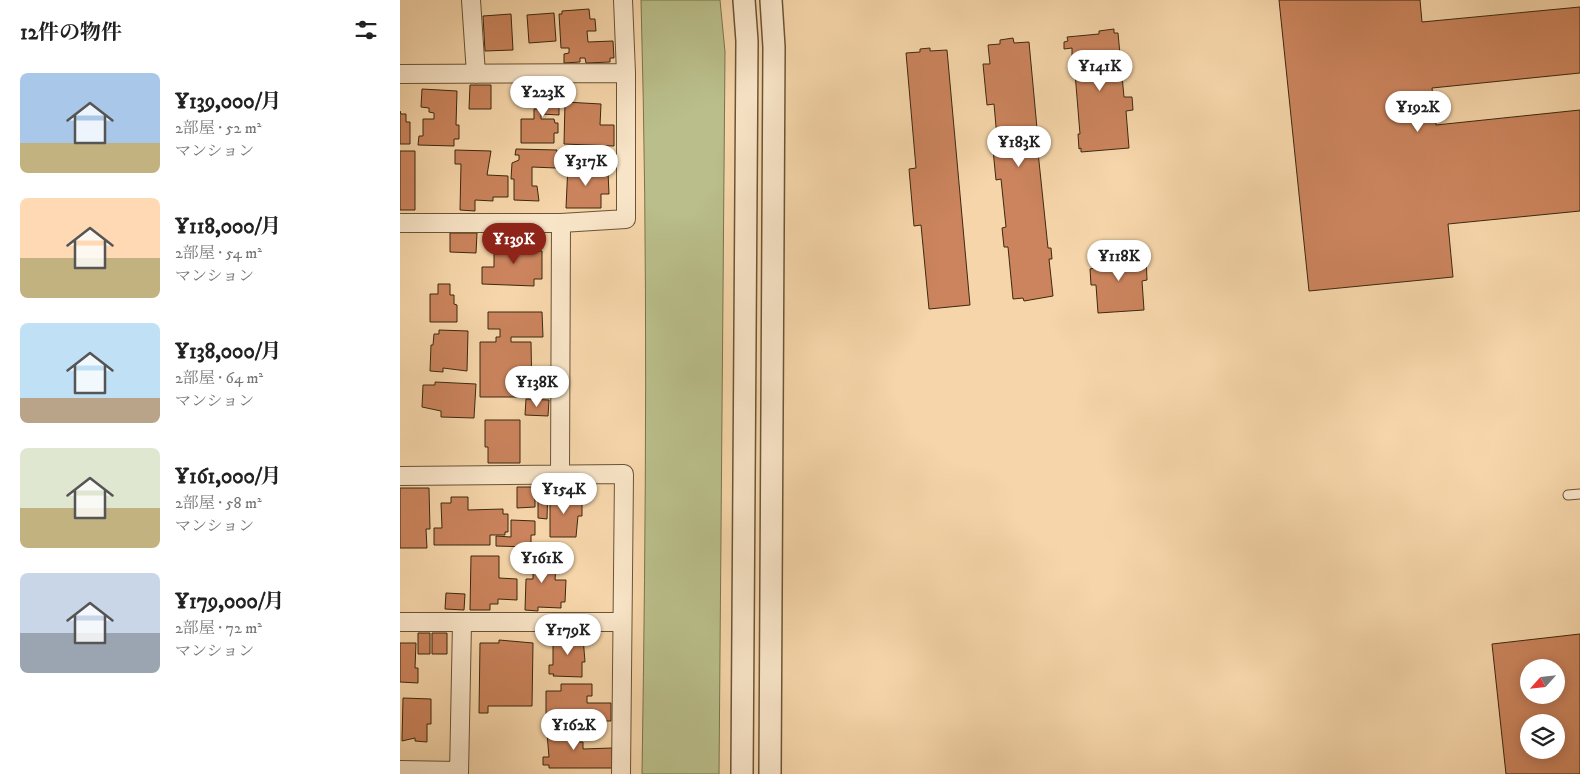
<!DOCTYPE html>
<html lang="ja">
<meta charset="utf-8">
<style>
:root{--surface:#fff;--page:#f6f6f6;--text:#222;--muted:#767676;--accent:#8f2418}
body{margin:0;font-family:"IM FELL DW Pica","Noto Serif JP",serif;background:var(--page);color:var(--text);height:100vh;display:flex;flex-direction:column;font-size:19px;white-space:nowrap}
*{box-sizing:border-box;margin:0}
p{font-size:16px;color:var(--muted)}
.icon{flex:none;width:28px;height:28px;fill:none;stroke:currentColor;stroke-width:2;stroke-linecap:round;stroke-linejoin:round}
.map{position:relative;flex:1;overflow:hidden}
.details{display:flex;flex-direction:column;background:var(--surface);width:400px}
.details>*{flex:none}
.needle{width:32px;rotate:243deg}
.buttons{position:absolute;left:1120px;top:659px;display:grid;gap:10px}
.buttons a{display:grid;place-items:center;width:45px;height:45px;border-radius:50%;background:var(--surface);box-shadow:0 2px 12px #0003;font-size:25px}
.price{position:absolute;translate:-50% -42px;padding:0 11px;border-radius:18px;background:#fff;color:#222;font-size:16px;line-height:32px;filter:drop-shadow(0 1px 2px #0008)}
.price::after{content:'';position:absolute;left:50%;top:30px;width:15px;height:11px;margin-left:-8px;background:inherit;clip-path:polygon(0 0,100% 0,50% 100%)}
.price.on{background:var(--accent);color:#fff}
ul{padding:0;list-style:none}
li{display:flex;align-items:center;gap:15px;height:125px;padding:0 20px}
li span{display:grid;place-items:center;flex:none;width:140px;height:100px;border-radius:8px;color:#555}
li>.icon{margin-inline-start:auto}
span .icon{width:60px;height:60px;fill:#fffc;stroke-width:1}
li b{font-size:21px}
h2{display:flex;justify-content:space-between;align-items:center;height:60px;padding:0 20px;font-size:21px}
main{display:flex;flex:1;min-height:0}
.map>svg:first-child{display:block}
.green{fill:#b9be8a;stroke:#7a744c}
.building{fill:#cb845d;stroke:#3c290f;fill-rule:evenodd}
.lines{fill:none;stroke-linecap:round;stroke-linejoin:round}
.service-casing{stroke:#6a5436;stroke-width:11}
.minor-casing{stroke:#6a5436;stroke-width:20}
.tertiary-casing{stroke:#6a5436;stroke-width:24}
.service{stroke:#f8e4c7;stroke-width:9}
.minor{stroke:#f8e4c7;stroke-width:18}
.tertiary{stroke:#f8e4c7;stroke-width:21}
</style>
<main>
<section class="details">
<h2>12件の物件<svg class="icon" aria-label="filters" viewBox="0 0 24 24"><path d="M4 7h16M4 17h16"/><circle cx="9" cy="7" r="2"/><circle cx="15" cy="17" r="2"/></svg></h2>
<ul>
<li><span style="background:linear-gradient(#a9c7e8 70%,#c2b280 0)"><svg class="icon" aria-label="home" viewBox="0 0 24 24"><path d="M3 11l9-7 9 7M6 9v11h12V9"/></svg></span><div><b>¥139,000/月</b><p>2部屋 · 52 m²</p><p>マンション</p></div></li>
<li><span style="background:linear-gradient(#ffd9b3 60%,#c2b280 0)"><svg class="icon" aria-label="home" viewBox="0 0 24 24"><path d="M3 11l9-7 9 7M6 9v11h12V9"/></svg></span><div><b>¥118,000/月</b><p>2部屋 · 54 m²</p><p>マンション</p></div></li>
<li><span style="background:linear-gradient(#bfe0f5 75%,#b9a48a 0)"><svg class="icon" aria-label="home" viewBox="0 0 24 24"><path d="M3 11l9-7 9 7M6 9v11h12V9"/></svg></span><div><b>¥138,000/月</b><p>2部屋 · 64 m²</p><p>マンション</p></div></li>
<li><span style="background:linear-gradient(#dfe7d0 60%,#c2b280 0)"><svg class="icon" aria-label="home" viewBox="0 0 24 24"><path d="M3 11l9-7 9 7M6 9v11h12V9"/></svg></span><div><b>¥161,000/月</b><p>2部屋 · 58 m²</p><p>マンション</p></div></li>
<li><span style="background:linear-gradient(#c9d6e8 60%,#9aa5b1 0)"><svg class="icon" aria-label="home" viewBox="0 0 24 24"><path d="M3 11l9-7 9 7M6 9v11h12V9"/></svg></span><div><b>¥179,000/月</b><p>2部屋 · 72 m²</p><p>マンション</p></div></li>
</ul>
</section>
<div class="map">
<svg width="1180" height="774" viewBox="0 0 1180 774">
<rect width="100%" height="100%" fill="#f5d5a9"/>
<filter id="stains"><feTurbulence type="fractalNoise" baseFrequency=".004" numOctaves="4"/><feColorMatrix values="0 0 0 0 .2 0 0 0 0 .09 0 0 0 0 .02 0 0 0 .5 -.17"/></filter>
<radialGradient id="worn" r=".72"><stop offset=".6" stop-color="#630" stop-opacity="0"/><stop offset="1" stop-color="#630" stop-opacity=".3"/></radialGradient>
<path class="green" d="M241 0H320L325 52 319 774H242C246 516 248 258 241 0Z"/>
<path class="building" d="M879 0H1020L1022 22 1180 7V73L1032 88 1036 125 1180 110V211L1048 224 1053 277 909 291Z
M189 9 190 19H195L196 31H187L188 42 213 41 214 58H210V62L186 63 185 58H180V62L164 63V54L169 53V48H161L159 14H162V11Z
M154 13 156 41 129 43 127 15Z
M111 14 113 50 85 51 83 16Z
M714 29V33H718L724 97H732L733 110 726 111 729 148 681 152V148L679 149 678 134H680L675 73H672V48L664 49V42L668 41 667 37 699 34V31Z
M613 38 614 43 629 42 638 139H641L642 151 638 152 648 248H651L652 259H649L653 296 624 301 623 298 613 299 608 247H604L602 228 606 227 601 179 596 180 593 150 598 149 594 104 587 105 583 64H590L588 45 600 44V40Z
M530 48V51L547 50 570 305 529 309 521 225 514 226 509 169 516 168 506 53 520 52V49Z
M70 85H91V109H69Z
M139 85H159V115L141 114V119H154L155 123H158V133H154V143H121V119H134V109H139Z
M22 89 57 91 56 125H59V139H54V146L18 145 19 136H23V119H34V113L29 112V108L21 107Z
M165 102 201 104 200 125H214V146L164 144Z
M0 111 1 114H6V122H10V144H0Z
M116 149 157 150 156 168 132 167V186H137L139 201 114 200V179H111L112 163 119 160V155H115Z
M55 150 91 151 87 175 108 176V197H93V201L75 200V211L60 210 61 164H55Z
M0 151H15V210H0Z
M168 164H181V168L208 172 209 194H201V208H166Z
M50 233H77L76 253 50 252Z
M105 235H116V247H137L136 251H142V279H134V286L82 284V267H94V244L105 245Z
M741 252V256H746L747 280 742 281 744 310 698 313 696 285H691L690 269 694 268 693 256Z
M38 284H50V295H54V304L57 305V322H30V294H38Z
M88 312H142L143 337H111V342H131L132 397H80V342H96V337H100V329H88Z
M39 330 68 331 67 371 43 368V372L30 371 31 345H33L34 334H39Z
M35 382 76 384 74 418 41 417V411L22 407 23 385H35Z
M126 399 149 400 148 416 125 415Z
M85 420H120V463H88V447H85Z
M138 486H148L147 519 138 518Z
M117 487H135V507L117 508Z
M0 488H29L30 529H26L27 548H0Z
M150 491H160V496H182V516H178L176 537H150Z
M51 497H68V510L103 509V514H108V532H105V535H90V545H34V528H42L41 503H51Z
M111 520 135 521V535H131V547L96 546V536L111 537Z
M122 552H139V563H144V558H149V564H156L155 580H166L165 602H161V608L138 607V611L125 610 126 579H133V570H121Z
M71 556H99V578L117 579V600L98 599V604H90V610H70Z
M46 593 65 594 64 610 45 609Z
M18 633H30V654H18Z
M32 633H47V654H32Z
M163 634H174V637H183L185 662H182V677L153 676 154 674H149V665H153V638H163Z
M1180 634V774H1106L1092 644ZM1129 668H1156V695H1129ZM1129 722H1156V750H1129Z
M99 640 133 643 132 706H88V713H79L80 643H99Z
M0 643H16L15 668H18V683L0 682Z
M161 684H192V696H187V703H211V721H186V713L173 714V720H162V714H146V691H161Z
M3 698 31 699V724H27V742L15 741V738L2 741Z
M178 725V742H183V749L212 748V768H149V765H143V757H149L147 733H152V726Z"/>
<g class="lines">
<g class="service-casing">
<path id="service" d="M1168 495 1180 494"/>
</g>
<g class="minor-casing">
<path id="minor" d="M71 0 76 74
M0 74 226 73
M0 223H161L226 219V73L223 0
M160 474 161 223
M0 476 224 474 221 774
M0 622H222
M0 770 59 771
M59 774 62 623"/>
</g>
<g class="tertiary-casing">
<path id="tertiary" d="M342 774 347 41 344 0
M370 774 374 47 371 0"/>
</g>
<use href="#service" class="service"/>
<use href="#minor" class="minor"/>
<use href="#tertiary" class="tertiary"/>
</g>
<rect width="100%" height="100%" filter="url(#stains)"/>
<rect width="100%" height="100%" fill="url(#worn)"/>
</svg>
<div class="buttons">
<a><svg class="needle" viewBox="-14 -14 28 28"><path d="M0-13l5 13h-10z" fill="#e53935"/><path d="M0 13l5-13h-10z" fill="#767676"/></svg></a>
<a><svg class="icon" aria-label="layers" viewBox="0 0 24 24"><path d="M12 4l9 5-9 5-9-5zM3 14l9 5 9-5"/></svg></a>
</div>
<b class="price" style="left:700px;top:92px">¥141K</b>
<b class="price" style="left:143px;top:118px">¥223K</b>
<b class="price" style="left:1018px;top:133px">¥192K</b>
<b class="price" style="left:619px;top:168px">¥183K</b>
<b class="price" style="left:186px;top:187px">¥317K</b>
<b class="price on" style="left:114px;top:265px">¥139K</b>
<b class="price" style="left:719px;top:282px">¥118K</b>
<b class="price" style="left:137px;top:408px">¥138K</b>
<b class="price" style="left:164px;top:515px">¥154K</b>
<b class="price" style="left:142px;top:584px">¥161K</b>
<b class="price" style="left:168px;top:656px">¥179K</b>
<b class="price" style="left:174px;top:751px">¥162K</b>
</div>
</main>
